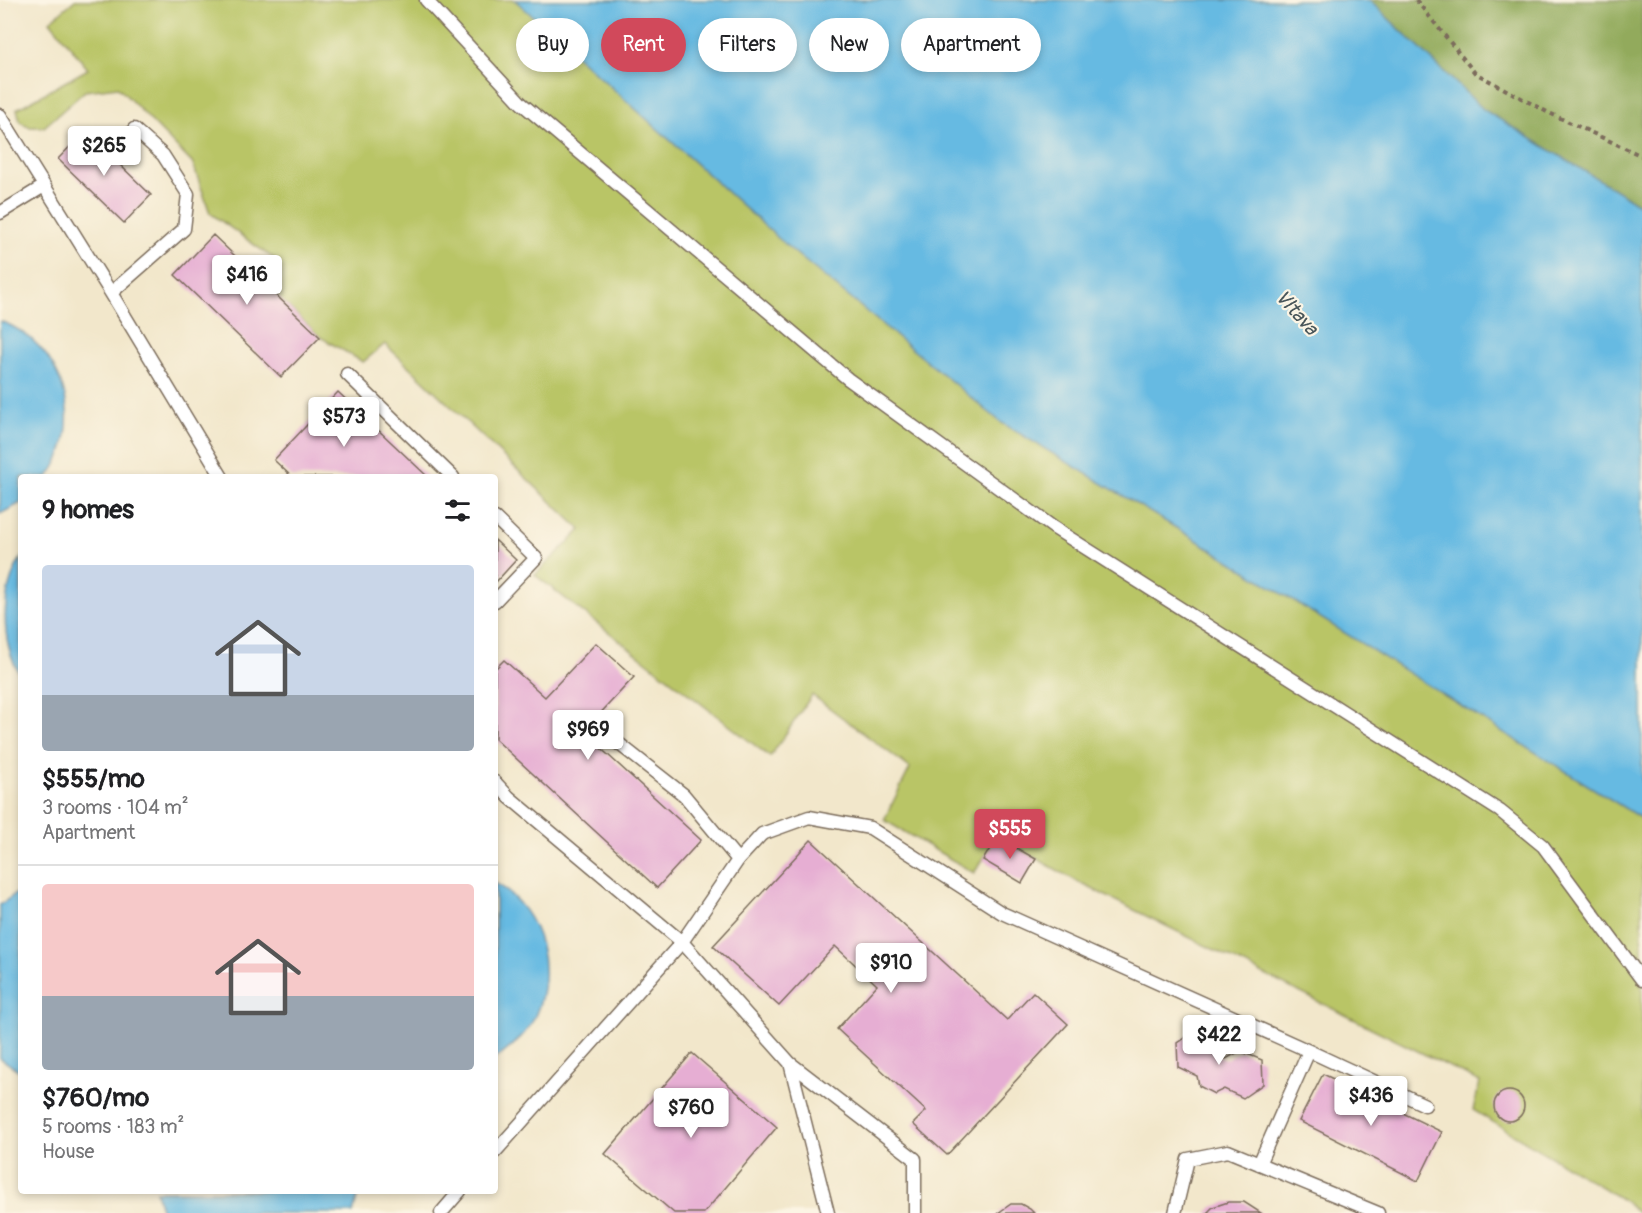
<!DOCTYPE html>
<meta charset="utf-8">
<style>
:root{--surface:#fff;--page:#f6f6f6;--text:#202124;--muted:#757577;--line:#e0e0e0;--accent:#d1495b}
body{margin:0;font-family:Pangolin,sans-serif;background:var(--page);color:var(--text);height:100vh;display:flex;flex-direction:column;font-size:22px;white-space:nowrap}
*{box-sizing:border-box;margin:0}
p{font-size:20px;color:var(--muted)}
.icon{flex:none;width:33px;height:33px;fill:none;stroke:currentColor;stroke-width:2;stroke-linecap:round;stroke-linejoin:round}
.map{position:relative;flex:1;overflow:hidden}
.side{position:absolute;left:18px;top:474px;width:480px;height:720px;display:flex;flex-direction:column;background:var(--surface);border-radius:6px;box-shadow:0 3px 9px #0003}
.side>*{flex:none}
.hud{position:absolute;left:516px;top:18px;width:570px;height:54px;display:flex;gap:12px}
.price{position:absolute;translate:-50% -51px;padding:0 14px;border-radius:6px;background:#fff;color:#222;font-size:20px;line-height:39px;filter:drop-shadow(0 2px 3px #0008)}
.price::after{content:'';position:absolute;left:50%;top:36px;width:18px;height:14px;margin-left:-9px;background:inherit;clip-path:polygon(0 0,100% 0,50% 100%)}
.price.current{background:var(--accent);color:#fff}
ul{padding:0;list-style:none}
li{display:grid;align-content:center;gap:12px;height:318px;padding:0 24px}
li+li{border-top:2px solid var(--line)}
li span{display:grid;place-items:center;height:186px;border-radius:6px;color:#555}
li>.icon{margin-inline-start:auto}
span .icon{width:108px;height:108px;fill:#fffc;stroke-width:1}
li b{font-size:26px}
h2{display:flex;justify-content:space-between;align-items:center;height:72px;padding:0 24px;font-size:26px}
.tag{padding:0 21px;border-radius:27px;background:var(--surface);box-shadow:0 3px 9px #0003;font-size:21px;line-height:54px}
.tag.current{background:var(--accent);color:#fff}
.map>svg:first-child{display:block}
.green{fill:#b9c566;stroke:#7a7842;stroke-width:1.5}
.forest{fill:#92aa5b;stroke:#666a3c;stroke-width:1.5}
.water{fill:#66bae2;stroke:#507280;stroke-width:1.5}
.building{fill:#e6aed3}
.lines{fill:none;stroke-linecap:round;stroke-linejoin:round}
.lane-casing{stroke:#7b6c5b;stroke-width:15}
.path{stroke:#7b6c5b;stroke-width:4;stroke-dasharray:4.5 4.5;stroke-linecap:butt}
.lane{stroke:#fff;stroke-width:12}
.labels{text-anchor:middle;stroke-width:4.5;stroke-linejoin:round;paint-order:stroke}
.water-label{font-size:20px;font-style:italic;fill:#485559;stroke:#fcf5e5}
</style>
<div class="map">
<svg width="1642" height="1213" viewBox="0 0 1642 1213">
<rect width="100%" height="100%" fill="#fcf5e5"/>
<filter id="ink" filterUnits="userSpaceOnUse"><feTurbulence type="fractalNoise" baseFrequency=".0167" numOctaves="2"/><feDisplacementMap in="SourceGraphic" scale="12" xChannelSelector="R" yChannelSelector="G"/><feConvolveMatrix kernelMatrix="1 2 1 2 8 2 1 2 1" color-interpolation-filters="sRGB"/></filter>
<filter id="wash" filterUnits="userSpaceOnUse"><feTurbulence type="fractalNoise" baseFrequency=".008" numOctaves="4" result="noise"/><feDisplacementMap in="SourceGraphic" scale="24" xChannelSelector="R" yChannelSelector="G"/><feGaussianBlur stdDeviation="1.35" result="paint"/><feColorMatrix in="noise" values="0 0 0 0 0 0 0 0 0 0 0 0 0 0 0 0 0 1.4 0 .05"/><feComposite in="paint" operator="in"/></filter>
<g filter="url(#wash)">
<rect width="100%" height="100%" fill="#f2e7cb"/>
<path class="green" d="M75 0H515L787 246 1002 423 1198 541 1642 819V1213H1639L1623 1200 1473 1110 1480 1082 1082 884 998 837 974 873 884 820 910 768 812 695 770 757 535 575 581 530 385 344 363 362 320 337 258 278 274 259 210 213 193 164 118 87 85 91 44 127H30L20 122 17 109 88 69 50 21Z"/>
<path class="forest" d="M1369 0H1642V206L1484 110Z"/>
<path class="water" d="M515 0H1369L1484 110 1642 206V819L1198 541 1002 423 787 246Z
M0 321C63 343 88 424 48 477H21V503L0 514Z
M21 558V677C0 641 0 593 21 558Z
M495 883C543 911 558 976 531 1024 522 1038 509 1050 495 1059Z
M21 890V1072L0 1058V905Z
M156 1191H359L353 1213H162Z"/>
<g id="blocks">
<path class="building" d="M85 131 151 195 124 223 58 159Z
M213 235 320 337 281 377 175 275Z
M338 392 428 477H292L274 460Z
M495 540 516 560 495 583Z
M596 643 634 677 583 732 701 840 657 888 495 739V669L504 660 545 697Z
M997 837 1036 859 1022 883 983 860Z
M811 840 1007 1020 1033 992 1068 1024 947 1155 913 1124 926 1111 837 1029 877 985 835 946 779 1006 713 946Z
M1196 1030 1218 1040 1219 1056 1226 1059 1240 1051 1262 1060 1263 1084 1243 1098 1224 1089 1214 1094 1199 1086 1197 1076 1178 1067 1177 1043Z
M692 1053 777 1127 704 1213H674L605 1154Z
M1323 1074 1442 1132 1418 1181 1299 1121Z
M1494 1106a15 15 0 1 1 30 0a15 15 0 1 1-30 0Z
M1228 1202H1244L1261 1213H1207L1213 1207Z
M1011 1204H1021L1030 1209 1034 1213H998Z"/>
</g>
</g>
<g filter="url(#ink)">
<use href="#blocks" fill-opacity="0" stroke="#7b6c5b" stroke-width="1.5"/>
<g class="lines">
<g class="lane-casing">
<path id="lane" d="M426 0 521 103 848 379 1054 528 1500 811 1543 846 1642 980
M0 115 111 293 222 477
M0 213 44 186
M111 293 184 229 188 194 163 155 134 129
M347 374 453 477
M495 518 536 558 495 601
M495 782 509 797 682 942 790 1063 828 1213
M738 860 762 834 809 817 870 828 1002 913 1309 1051 1425 1105
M790 1063 915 1159V1213
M495 1152 682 942 738 860 684 795 604 732
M1259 1164 1309 1051
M441 1213 460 1191
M1175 1213 1188 1159 1228 1151 1378 1213"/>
</g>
<path class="path" d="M1416 0 1475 73 1547 112 1642 156"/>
<use href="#lane" class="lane"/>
</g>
</g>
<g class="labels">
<g class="water-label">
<text transform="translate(1297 312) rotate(48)" y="7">Vltava</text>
</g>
</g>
</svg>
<b class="price" style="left:104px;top:177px">$265</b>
<b class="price" style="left:247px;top:306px">$416</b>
<b class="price" style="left:344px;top:448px">$573</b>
<b class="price" style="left:588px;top:761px">$969</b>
<b class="price current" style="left:1010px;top:860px">$555</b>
<b class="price" style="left:891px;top:994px">$910</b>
<b class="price" style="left:1219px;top:1066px">$422</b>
<b class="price" style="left:1371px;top:1127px">$436</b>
<b class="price" style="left:691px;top:1139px">$760</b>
<div class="hud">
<a class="tag">Buy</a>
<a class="tag current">Rent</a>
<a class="tag">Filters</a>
<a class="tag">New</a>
<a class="tag">Apartment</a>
</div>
<section class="side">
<h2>9 homes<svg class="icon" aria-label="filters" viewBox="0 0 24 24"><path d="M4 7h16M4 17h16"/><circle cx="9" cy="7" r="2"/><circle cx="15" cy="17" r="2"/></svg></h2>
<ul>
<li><span style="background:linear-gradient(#c9d6e8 70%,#9aa5b1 0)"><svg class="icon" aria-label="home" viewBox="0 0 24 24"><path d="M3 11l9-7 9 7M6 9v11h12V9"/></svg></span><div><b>$555/mo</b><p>3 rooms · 104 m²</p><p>Apartment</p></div></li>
<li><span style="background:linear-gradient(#f6c9c9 60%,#9aa5b1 0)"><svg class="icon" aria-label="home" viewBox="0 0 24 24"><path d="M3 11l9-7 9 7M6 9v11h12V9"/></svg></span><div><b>$760/mo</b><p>5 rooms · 183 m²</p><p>House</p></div></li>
</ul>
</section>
</div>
